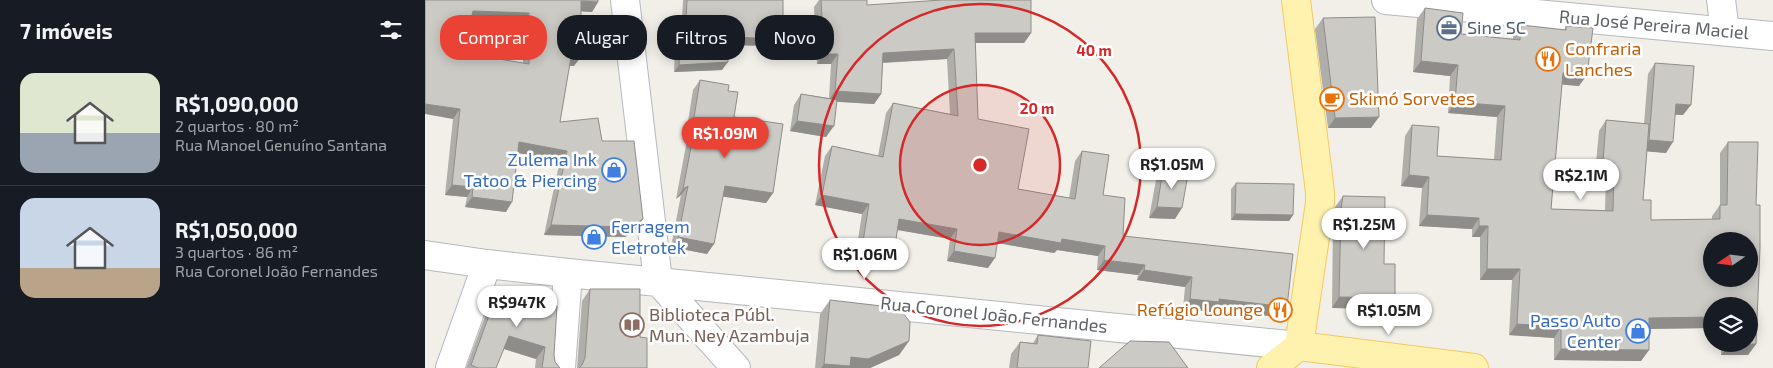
<!DOCTYPE html>
<html lang="pt">
<meta charset="utf-8">
<style>
:root{--surface:#171b24;--page:#242831;--text:#f1f3f6;--muted:#9ea1a6;--line:#363941;--accent:#ea4335}
body{margin:0;font-family:"Exo 2",sans-serif;background:var(--page);color:var(--text);height:100vh;display:flex;flex-direction:column;font-size:19px;white-space:nowrap}
*{box-sizing:border-box;margin:0}
p{font-size:16px;color:var(--muted)}
.icon{flex:none;width:28px;height:28px;fill:none;stroke:currentColor;stroke-width:2;stroke-linecap:round;stroke-linejoin:round}
.map{position:relative;flex:1;overflow:hidden}
.sheet{display:flex;flex-direction:column;background:var(--surface);width:425px}
.sheet>*{flex:none}
.hud{position:absolute;left:15px;top:15px;width:475px;height:45px;display:flex;gap:10px}
.needle{width:32px;rotate:256deg}
.controls{position:absolute;left:1278px;top:232px;display:grid;gap:10px}
.controls a{display:grid;place-items:center;width:55px;height:55px;border-radius:50%;background:var(--surface);box-shadow:0 2px 12px #0003;font-size:25px}
.price{position:absolute;translate:-50% -42px;padding:0 11px;border-radius:18px;background:#fff;color:#222;font-size:16px;line-height:32px;filter:drop-shadow(0 1px 2px #0008)}
.price::after{content:'';position:absolute;left:50%;top:30px;width:15px;height:11px;margin-left:-8px;background:inherit;clip-path:polygon(0 0,100% 0,50% 100%)}
.price.on{background:var(--accent);color:#fff}
ul{padding:0;list-style:none}
li{display:flex;align-items:center;gap:15px;height:125px;padding:0 20px}
li+li{border-top:1px solid var(--line)}
li span{display:grid;place-items:center;flex:none;width:140px;height:100px;border-radius:15px;color:#555}
li>.icon{margin-inline-start:auto}
span .icon{width:60px;height:60px;fill:#fffc;stroke-width:1}
li b{font-size:21px}
h2{display:flex;justify-content:space-between;align-items:center;height:60px;padding:0 20px;font-size:21px}
.tag{padding:0 18px;border-radius:20px;background:var(--surface);box-shadow:0 2px 12px #0003;font-size:18px;line-height:45px}
.tag.on{background:var(--accent);color:#fff}
main{display:flex;flex:1;min-height:0}
.map>svg:first-child{display:block}
.lines{fill:none;stroke-linecap:round;stroke-linejoin:round}
.minor-casing{stroke:#b5b8bc;stroke-width:30}
.major-casing{stroke:#f2c960;stroke-width:30}
.minor{stroke:#fff;stroke-width:28}
.major{stroke:#fff2af;stroke-width:28}
.wall{fill:#afaea9;fill-rule:evenodd}
.shaded-wall{fill:#8f8d8a}
.building{fill:#cccac5;stroke:#8f8d8a;fill-rule:evenodd}
.ring{fill:none;stroke:#d62828;stroke-width:2.5}
.labels{text-anchor:middle;stroke-width:5;stroke-linejoin:round;paint-order:stroke}
.street-label{font-size:18px;fill:#5f6368;stroke:#fff}
.service-label{font-size:18px;fill:#4e5e75;stroke:#fff;text-anchor:start}
.food-label{font-size:18px;fill:#c56008;stroke:#fff;text-anchor:start}
.shop-label{font-size:18px;fill:#366cbe;stroke:#fff;text-anchor:end}
.education-label{font-size:18px;fill:#785e54;stroke:#fff;text-anchor:start}
.centre{fill:#d62828;stroke:#fff;stroke-width:2.5}
.ring-label{font-size:15px;text-anchor:middle;font-weight:bold;fill:#d62828;stroke:#fff;stroke-width:5;stroke-linejoin:round;paint-order:stroke}
</style>
<main>
<section class="sheet">
<h2>7 imóveis<svg class="icon" aria-label="filters" viewBox="0 0 24 24"><path d="M4 7h16M4 17h16"/><circle cx="9" cy="7" r="2"/><circle cx="15" cy="17" r="2"/></svg></h2>
<ul>
<li><span style="background:linear-gradient(#dfe7d0 60%,#9aa5b1 0)"><svg class="icon" aria-label="home" viewBox="0 0 24 24"><path d="M3 11l9-7 9 7M6 9v11h12V9"/></svg></span><div><b>R$1,090,000</b><p>2 quartos · 80 m²</p><p>Rua Manoel Genuíno Santana</p></div></li>
<li><span style="background:linear-gradient(#c9d6e8 70%,#b9a48a 0)"><svg class="icon" aria-label="home" viewBox="0 0 24 24"><path d="M3 11l9-7 9 7M6 9v11h12V9"/></svg></span><div><b>R$1,050,000</b><p>3 quartos · 86 m²</p><p>Rua Coronel João Fernandes</p></div></li>
</ul>
</section>
<div class="map">
<svg width="1348" height="368" viewBox="0 0 1348 368">
<rect width="100%" height="100%" fill="#f1efe8"/>
<g class="lines">
<g class="minor-casing">
<path id="minor" d="M200 0 233 281 311 368
M961 0 1348 36
M1296 0 1300 31
M0 255 62 264 143 273 874 346
M25 368 62 264
M136 368 143 273"/>
</g>
<g class="major-casing">
<path id="major" d="M871 0 895 192V203L874 346
M874 346 1049 368
M846 368 874 346"/>
</g>
<use href="#minor" class="minor"/>
<use href="#major" class="major"/>
</g>
<path class="wall" d="M0 0 173 2 167 12 156 11 149 66H144L135 122 177 141 211 229 200 237 119 235 135 160 93 153 81 212 40 207 42 197 20 195 28 119ZM46 21 98 23V63L38 53Z
M258 0H358V39L352 46 303 45 297 70 249 72 250 45 255 38H256Z
M394 0H442V5L606 33 599 43H550L553 119 593 189 644 198 650 161 657 151 698 236 855 317 788 310 787 312 758 309 760 287 712 280 713 275 672 270 673 256 632 250 629 253 572 243 563 268 522 261 525 239 473 230 462 263 430 258 437 214 390 205 400 156 407 146 453 156 461 113 468 103 525 114 522 59 458 63 456 94 449 104 412 102 401 137 365 131 369 105 376 94 404 98 406 64H392L389 7Z
M1000 8 1036 34 1088 39V36L1096 25 1139 30 1141 26 1154 86 1137 84 1126 209 1180 210 1181 174 1170 173 1174 131 1181 120 1219 124 1223 74 1230 63 1258 115H1250L1241 153 1222 151 1218 200 1226 220 1287 219V216L1295 205V153L1303 142 1331 205V344L1323 355H1296V344H1324L1286 306V328L1224 329V350L1216 361 1129 360V338L1084 335 1087 280H1055V237H1047V229L994 226 997 188 976 186 980 136 987 125 1012 156 1069 160 1072 117 1023 113 1025 76 988 72 992 19Z
M898 18 946 128H903L890 29Z
M275 80 303 91 309 117 348 193 341 203 298 196 282 254 246 247 256 195 251 199 262 140H260L268 90Z
M738 170 750 219 724 218 731 180Z
M811 183 868 215 864 221 806 220V189Z
M918 196 970 298 962 309 907 308 908 220 910 207Z
M74 288 94 296 129 355 130 362 135 368H110L111 359 79 349 71 368H41L66 300Z
M165 289 215 337 222 368H152L157 301Z
M405 300 484 341 474 355 445 368H390L395 314Z
M613 335 663 368H584L586 354 595 342 608 343Z"/>
<path class="shaded-wall" d="M156 1 173 2 167 12 150 11Z
M48 11 104 13 98 23 41 21Z
M550 33H606L599 43H543Z
M303 37 358 39 352 46 298 45Z
M529 49 522 59 451 63 458 53Z
M399 54H413L406 64H392Z
M146 57H156L149 66H139Z
M996 61 1033 65 1025 76 988 72Z
M303 62 297 70 249 72 254 65Z
M1138 73 1162 75 1154 86 1130 84Z
M410 91 456 94 449 104 403 101Z
M1030 102 1080 106 1072 117 1023 113Z
M0 104 35 109 28 119 0 114Z
M1251 104 1266 105 1258 115 1243 114Z
M954 117 946 128H903L910 118Z
M372 121 409 126 401 137 365 131Z
M267 130 269 131 262 140H260Z
M1224 140 1248 142 1241 153 1217 151Z
M94 142 142 151 135 160 87 152Z
M1178 162 1189 163 1181 174 1170 173Z
M984 175 1004 177 997 188 976 186Z
M27 185 48 187 42 197 20 195Z
M263 186 256 195 251 199 258 189Z
M300 186 348 193 341 203 294 196Z
M397 195 444 204 437 214 390 205Z
M47 197 87 202 81 212 40 207Z
M732 207 757 208 750 219 724 218Z
M810 214 868 215 864 221 806 220Z
M1002 215 1054 218 1047 229 994 226Z
M218 219 211 229 200 237 119 235 126 225Z
M474 219 532 229 525 239 467 229Z
M1054 226H1063L1055 237H1047Z
M574 232 637 239 680 246 673 256 632 250 629 253 567 242Z
M253 237 289 244 282 254 246 247Z
M437 248 469 253 462 263 430 258Z
M529 251 570 258 563 268 522 261Z
M679 260 720 265 713 275 672 270Z
M1062 269H1095L1087 280H1055Z
M719 270 767 277 760 287 712 280Z
M914 297 970 298 962 309 907 308Z
M765 299H794L862 307 855 317 788 310 787 312 758 309Z
M1286 317V328L1216 329 1224 318Z
M1092 324 1136 327 1129 338 1084 335Z
M84 336 120 347 111 359 76 348Z
M484 341 474 355 445 368H396L399 364Z
M1331 344 1323 355H1296L1304 345Z
M1136 349 1224 350 1216 361 1129 360Z"/>
<path class="building" d="M0 0H173V2L156 1V57H146L135 122 173 118 177 141H209L218 219 206 227 126 225 142 151 94 142 87 202 47 197 48 187 27 185 35 109 0 104ZM48 11 104 13V64L38 53Z
M262 0H358V39L303 37V62L254 65 255 38H260Z
M396 0H442V5L517 0H606V33H550L553 119 604 129 593 189 650 199 657 151 684 155 678 195 700 198 698 236 868 254 862 307 794 299V302L765 299 767 277 719 270 720 265 679 260 680 246 637 239 636 243 574 232 570 258 529 251 532 229 474 219 469 253 437 248 444 204 397 195 407 146 458 157 468 103 533 116 529 49 458 53 456 94 410 91 413 54H399Z
M1000 8 1038 13 1036 34 1095 40 1096 25 1141 30V26L1168 28 1162 75 1138 73 1126 209 1188 211 1189 163 1178 162 1181 120 1224 124 1218 200H1226V220L1295 219V205H1302L1303 142H1333L1331 205H1335V248L1331 344 1304 345V344H1324V306H1286V317L1224 318V350L1136 349V327L1092 324 1095 269H1062L1063 226H1054V218L1002 215 1004 177 984 175 987 125 1014 127 1012 156 1076 160 1080 106 1030 102 1033 65 996 61ZM1286 241H1324V279H1286Z
M950 17 954 117 910 118 898 18Z
M1230 63 1269 66 1266 105 1251 104 1248 142 1224 140Z
M275 80 304 85 303 91 313 92 309 117 358 124 348 193 300 186 289 244 253 237 263 186 258 189 269 131 267 130Z
M376 94 412 100 409 126 372 121Z
M738 170 763 174 757 208 732 207Z
M811 183 869 184 868 215 810 214Z
M918 196 960 197 959 264H970V298L914 297 916 209Z
M74 288 95 292 94 296 132 306 129 355 130 362 135 368H117L120 347 84 336 71 368H53L46 365Z
M165 289H215V337L222 338V368H154L157 365 160 358Z
M405 300 474 308 485 322 484 341 443 359 426 357 425 366 399 364Z
M613 335 666 341 663 368H592L595 342 612 344Z
M705 341 744 342 763 368H674Z"/>
<circle cx="555" cy="165" r="80" fill="#d62828" fill-opacity=".12"/>
<g class="ring">
<circle cx="555" cy="165" r="80"/>
<circle cx="555" cy="165" r="161"/>
</g>
<defs>
<g id="office-ring" transform="scale(1.25)"><circle r="9.5" fill="#fff" stroke="#5c6f8a" stroke-width="1.5"/><path d="M-6-3h4V-5.5h4V-3h4V5H-6ZM-1-4.5V-3h2v-1.5ZM-6 0V1H6V0Z" fill="#5c6f8a"/></g>
<g id="restaurant-ring" transform="scale(1.25)"><circle r="9.5" fill="#fff" stroke="#e8710a" stroke-width="1.5"/><path d="M-5-6h1v4h1v-4h1v4h1v-4h1v5L-1.5 .5V6h-2V.5L-5-1ZM5-6V6H3V1.5H1.5Q1.5-4 5-6Z" fill="#e8710a"/></g>
<g id="cafe-ring" transform="scale(1.25)"><circle r="9.5" fill="#fff" stroke="#e8710a" stroke-width="1.5"/><path d="M-5.5-4.5H6V0H3Q3 3.5 0 3.5H-2.5Q-5.5 3.5-5.5 0ZM3-3.2v2h1.7v-2ZM-6 4.5H4V6H-6Z" fill="#e8710a"/></g>
<g id="shop-ring" transform="scale(1.25)"><circle r="9.5" fill="#fff" stroke="#3f7fe0" stroke-width="1.5"/><path d="M-5-2.5h2.3a2.7 3.5 0 0 1 5.4 0H5L5.5 6h-11ZM-1.5-2.5h3a1.5 2.3 0 0 0-3 0Z" fill="#3f7fe0"/></g>
<g id="library-ring" transform="scale(1.25)"><circle r="9.5" fill="#fff" stroke="#8d6e63" stroke-width="1.5"/><path d="M-6-4Q-3-5.5-.7-3.5V5Q-3 3-6 4ZM6-4Q3-5.5 .7-3.5V5Q3 3 6 4Z" fill="#8d6e63"/></g>
</defs>
<g fill-rule="evenodd">
<use href="#office-ring" x="1024" y="28"/>
<use href="#restaurant-ring" x="1123" y="59"/>
<use href="#cafe-ring" x="907" y="99"/>
<use href="#shop-ring" x="189" y="170"/>
<use href="#shop-ring" x="169" y="237"/>
<use href="#restaurant-ring" x="855" y="310"/>
<use href="#library-ring" x="207" y="325"/>
<use href="#shop-ring" x="1213" y="331"/>
</g>
<g class="labels">
<g class="street-label">
<text transform="translate(1229 25) rotate(5)" y="6">Rua José Pereira Maciel</text>
<text transform="translate(569 315) rotate(6)" y="6">Rua Coronel João Fernandes</text>
</g>
<g class="service-label">
<text x="1042" y="34">Sine SC</text>
</g>
<g class="food-label">
<text x="1140" y="55">Confraria<tspan x="1140" dy="21">Lanches</tspan></text>
<text x="924" y="105">Skimó Sorvetes</text>
<text x="838" y="316" text-anchor="end">Refúgio Lounge</text>
</g>
<g class="shop-label">
<text x="172" y="166">Zulema Ink<tspan x="172" dy="21">Tatoo &amp; Piercing</tspan></text>
<text x="186" y="233" text-anchor="start">Ferragem<tspan x="186" dy="21">Eletrotek</tspan></text>
<text x="1196" y="327">Passo Auto<tspan x="1196" dy="21">Center</tspan></text>
</g>
<g class="education-label">
<text x="224" y="321">Biblioteca Públ.<tspan x="224" dy="21">Mun. Ney Azambuja</tspan></text>
</g>
</g>
<circle cx="555" cy="165" r="8" class="centre"/>
<g class="ring-label">
<text x="669" y="56">40 m</text>
<text x="612" y="114">20 m</text>
</g>
</svg>
<div class="controls">
<a><svg class="needle" viewBox="-14 -14 28 28"><path d="M0-13l5 13h-10z" fill="#e53935"/><path d="M0 13l5-13h-10z" fill="#9ea1a6"/></svg></a>
<a><svg class="icon" aria-label="layers" viewBox="0 0 24 24"><path d="M12 4l9 5-9 5-9-5zM3 14l9 5 9-5"/></svg></a>
</div>
<b class="price on" style="left:300px;top:159px">R$1.09M</b>
<b class="price" style="left:747px;top:190px">R$1.05M</b>
<b class="price" style="left:1156px;top:201px">R$2.1M</b>
<b class="price" style="left:939px;top:250px">R$1.25M</b>
<b class="price" style="left:440px;top:280px">R$1.06M</b>
<b class="price" style="left:92px;top:328px">R$947K</b>
<b class="price" style="left:964px;top:336px">R$1.05M</b>
<div class="hud">
<a class="tag on">Comprar</a>
<a class="tag">Alugar</a>
<a class="tag">Filtros</a>
<a class="tag">Novo</a>
</div>
</div>
</main>
